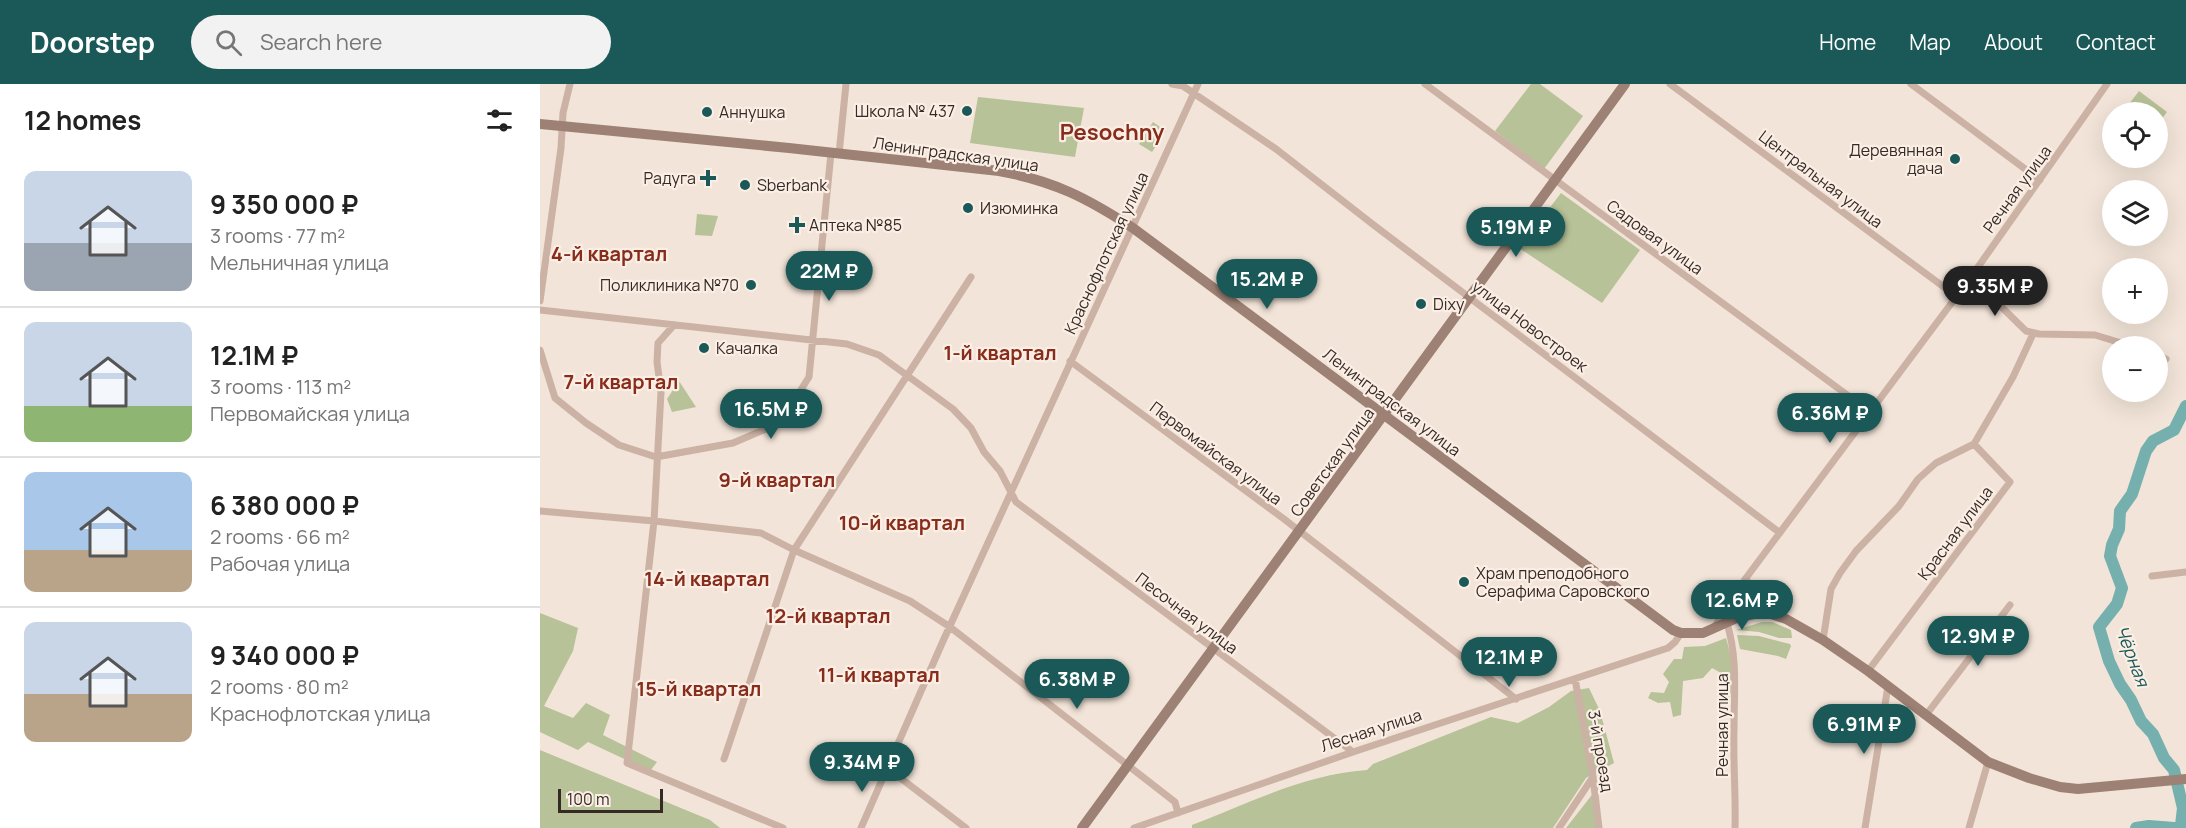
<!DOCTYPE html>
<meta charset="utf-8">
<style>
:root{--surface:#fff;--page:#f2f2f2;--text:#222;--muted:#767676;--line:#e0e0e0;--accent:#1a5958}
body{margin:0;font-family:Manrope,sans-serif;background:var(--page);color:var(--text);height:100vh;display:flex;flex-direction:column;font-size:22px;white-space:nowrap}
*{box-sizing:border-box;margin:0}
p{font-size:20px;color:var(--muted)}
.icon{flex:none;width:33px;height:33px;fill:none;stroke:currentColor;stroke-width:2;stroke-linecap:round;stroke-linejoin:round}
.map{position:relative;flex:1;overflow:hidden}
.panel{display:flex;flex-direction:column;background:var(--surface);width:540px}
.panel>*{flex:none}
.controls{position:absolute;left:1562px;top:18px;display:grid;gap:12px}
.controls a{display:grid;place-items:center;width:66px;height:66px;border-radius:50%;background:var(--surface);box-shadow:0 6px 24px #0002;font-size:30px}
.scale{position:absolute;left:18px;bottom:15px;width:105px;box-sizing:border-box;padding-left:6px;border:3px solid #362a26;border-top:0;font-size:16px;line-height:21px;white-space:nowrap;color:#362a26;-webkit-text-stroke:4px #faeee5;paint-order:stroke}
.price{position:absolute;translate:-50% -51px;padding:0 14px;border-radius:21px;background:var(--accent);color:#fff;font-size:20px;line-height:39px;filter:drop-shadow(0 2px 3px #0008)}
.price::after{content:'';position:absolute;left:50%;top:36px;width:18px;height:14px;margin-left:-9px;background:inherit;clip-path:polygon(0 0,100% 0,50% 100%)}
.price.active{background:#222;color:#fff}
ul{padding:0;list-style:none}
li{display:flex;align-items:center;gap:18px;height:150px;padding:0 24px}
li+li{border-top:2px solid var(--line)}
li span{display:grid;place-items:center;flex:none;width:168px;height:120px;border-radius:12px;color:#555}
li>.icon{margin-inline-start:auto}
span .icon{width:72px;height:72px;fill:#fffc;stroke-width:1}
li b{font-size:26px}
h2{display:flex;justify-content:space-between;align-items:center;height:72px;padding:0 24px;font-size:26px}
header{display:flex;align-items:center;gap:36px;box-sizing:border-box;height:84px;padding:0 30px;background:var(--accent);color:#fff}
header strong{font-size:28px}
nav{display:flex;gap:33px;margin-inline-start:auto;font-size:21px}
.search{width:420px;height:54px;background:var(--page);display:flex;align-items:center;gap:15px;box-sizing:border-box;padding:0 21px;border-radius:33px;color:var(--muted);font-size:22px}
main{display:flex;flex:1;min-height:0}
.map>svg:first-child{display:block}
.green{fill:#b7c298}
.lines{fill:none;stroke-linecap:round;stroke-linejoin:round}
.river{stroke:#76b0ae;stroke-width:12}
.street{stroke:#cbb2a4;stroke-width:7}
.secondary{stroke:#9e8175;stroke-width:10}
.poi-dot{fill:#1a5958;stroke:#faeee5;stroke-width:2}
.labels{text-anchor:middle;stroke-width:4.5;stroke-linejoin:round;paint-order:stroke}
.poi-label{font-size:16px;fill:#362a26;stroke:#faeee5;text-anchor:start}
.street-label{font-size:16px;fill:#362a26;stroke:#faeee5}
.water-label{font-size:18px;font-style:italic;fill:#1a5958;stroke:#faeee5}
.quarter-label{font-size:20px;font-weight:bold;fill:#882d1c;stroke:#faeee5}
.district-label{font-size:22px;font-weight:bold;fill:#882d1c;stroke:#faeee5}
</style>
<header>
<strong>Doorstep</strong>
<div class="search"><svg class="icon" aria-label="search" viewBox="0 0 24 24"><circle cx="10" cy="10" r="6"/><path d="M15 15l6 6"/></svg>Search here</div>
<nav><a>Home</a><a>Map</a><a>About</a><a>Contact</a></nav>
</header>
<main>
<section class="panel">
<h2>12 homes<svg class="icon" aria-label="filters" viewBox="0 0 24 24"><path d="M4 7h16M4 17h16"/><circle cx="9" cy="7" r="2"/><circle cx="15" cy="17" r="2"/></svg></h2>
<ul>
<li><span style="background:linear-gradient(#c9d6e8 60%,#9aa5b1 0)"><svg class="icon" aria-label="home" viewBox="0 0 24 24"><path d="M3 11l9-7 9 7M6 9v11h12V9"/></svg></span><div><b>9 350 000 ₽</b><p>3 rooms · 77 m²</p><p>Мельничная улица</p></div></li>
<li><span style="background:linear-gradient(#c9d6e8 70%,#8fb573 0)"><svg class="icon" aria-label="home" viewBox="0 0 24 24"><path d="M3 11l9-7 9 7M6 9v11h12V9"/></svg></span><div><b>12.1M ₽</b><p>3 rooms · 113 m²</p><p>Первомайская улица</p></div></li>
<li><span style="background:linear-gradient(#a9c7e8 65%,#b9a48a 0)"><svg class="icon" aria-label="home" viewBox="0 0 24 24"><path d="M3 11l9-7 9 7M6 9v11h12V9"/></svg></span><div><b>6 380 000 ₽</b><p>2 rooms · 66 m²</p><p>Рабочая улица</p></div></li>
<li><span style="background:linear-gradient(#c9d6e8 60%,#b9a48a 0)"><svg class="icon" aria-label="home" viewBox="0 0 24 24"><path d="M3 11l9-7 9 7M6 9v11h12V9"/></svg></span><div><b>9 340 000 ₽</b><p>2 rooms · 80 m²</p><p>Краснофлотская улица</p></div></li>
</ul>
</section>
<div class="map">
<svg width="1646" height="744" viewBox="0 0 1646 744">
<rect width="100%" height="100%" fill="#f2e4d8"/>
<path class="green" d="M991 0H1000L1043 32 1004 85 955 47Z
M1599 7 1627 28 1617 41V28H1583Z
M438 13 544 24 535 73 430 59Z
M613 38 626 47 612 68 599 60Z
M1021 109 1100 166 1062 219 979 164Z
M157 130 178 132 172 152 155 151Z
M139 297 156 323 132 328 127 315Z
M0 529 38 544 33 567 4 622 33 634 46 619 70 631 63 651 117 678 110 687 48 658 38 666 0 648Z
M1222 538H1232L1251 546 1252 554H1239L1219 548 1196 546Z
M1197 551 1219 552 1250 560 1251 562 1246 575 1238 572 1200 565Z
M1186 554C1192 574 1196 598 1188 617L1180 611 1183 590 1172 584 1163 594 1143 597 1141 631 1133 633 1130 618 1118 619 1108 614 1111 608 1124 609 1129 598 1123 590 1134 575H1142L1144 563 1165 562Z
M1049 604 1060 627 1074 679 1046 694 1013 744H652V741C709 719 766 690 827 686L833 680 951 633 978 639 1009 623 1031 607Z
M0 666 170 736 180 744H0Z
M1055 707 1059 744H1026Z"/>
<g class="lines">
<path class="river" d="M1596 744 1609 742 1634 744
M1637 744 1641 741 1643 724 1634 686 1624 674 1613 650 1601 637 1591 616 1580 600 1569 577 1559 543 1577 520 1582 504 1570 472 1572 461 1579 445 1580 427 1592 410 1606 367 1613 357 1634 346 1646 322"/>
<path class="street" d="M632 0 643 2 736 65 835 142 1240 449
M885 0 1329 327
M1130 0 1416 212
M1371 0 1500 96
M299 70 306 0
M1431 193 1486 247 1499 250 1555 251 1591 262
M0 217 21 64 23 29 30 0
M0 226 307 260 339 271 413 325 431 344 444 368 460 387 476 418 813 668
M134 241 118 259 117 278 121 308 114 437 87 679 243 744
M0 266 15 314 46 339 79 361 116 373 193 359 228 344 252 320 269 293 291 69
M1617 271 1626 275
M530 277 744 435 976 615
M0 427 114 437 221 449 254 466 370 517 410 543 635 718 638 729
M1612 492 1646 488
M1206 494 1213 511 1225 528
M1187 539C1198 576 1194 607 1194 646 1193 678 1196 711 1195 744
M1175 542 1206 494 1431 193 1567 0
M1283 556 1291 505 1300 489 1316 467 1359 422 1378 395 1396 379 1434 360 1473 293 1493 250
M1328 587 1470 398 1434 360
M1035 595 1053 693 1059 744
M1386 631 1470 521
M184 675 254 466 431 193
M346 683 426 744
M321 744 403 557 658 0
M594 744 813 668 1128 564 1135 558 1141 549
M1019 744 1053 693
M1325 744 1348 602
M1429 744 1448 678"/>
<path class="secondary" d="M0 40 249 64 459 87C514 97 547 114 593 144L1133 546 1141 549H1163L1199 533 1225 528 1246 535 1283 556 1328 587 1448 678 1489 694 1520 703 1538 705 1646 695
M542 744 1085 0"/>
</g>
<g class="poi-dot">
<circle cx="427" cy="27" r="6"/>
<circle cx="167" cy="28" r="6"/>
<circle cx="1415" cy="75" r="6"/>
<path d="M165 85h6v6h6v6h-6v6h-6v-6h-6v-6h6z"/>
<circle cx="205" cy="101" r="6"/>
<circle cx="428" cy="124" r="6"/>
<path d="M254 132h6v6h6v6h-6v6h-6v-6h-6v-6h6z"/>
<circle cx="211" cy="201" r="6"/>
<circle cx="881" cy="220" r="6"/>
<circle cx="164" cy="264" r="6"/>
<circle cx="924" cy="498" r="6"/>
</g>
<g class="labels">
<g class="poi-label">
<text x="415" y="33" text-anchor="end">Школа № 437</text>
<text x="179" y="34">Аннушка</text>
<text x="1403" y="72" text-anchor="end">Деревянная<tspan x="1403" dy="18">дача</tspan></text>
<text x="156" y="100" text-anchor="end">Радуга</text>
<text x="217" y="107">Sberbank</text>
<text x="440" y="130">Изюминка</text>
<text x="269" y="147">Аптека №85</text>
<text x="199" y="207" text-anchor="end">Поликлиника №70</text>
<text x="893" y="226">Dixy</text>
<text x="176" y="270">Качалка</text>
<text x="936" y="495">Храм преподобного<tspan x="936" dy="18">Серафима Саровского</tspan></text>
</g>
<g class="street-label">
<text transform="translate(416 70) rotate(8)" y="6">Ленинградская улица</text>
<text transform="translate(1281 95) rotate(37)" y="6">Центральная улица</text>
<text transform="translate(1477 105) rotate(-54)" y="6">Речная улица</text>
<text transform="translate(1115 153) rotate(36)" y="6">Садовая улица</text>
<text transform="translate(566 169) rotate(-65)" y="6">Краснофлотская улица</text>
<text transform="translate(990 242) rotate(37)" y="6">улица Новостроек</text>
<text transform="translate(852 318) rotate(37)" y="6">Ленинградская улица</text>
<text transform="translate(676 369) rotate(37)" y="6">Первомайская улица</text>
<text transform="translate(792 378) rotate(-54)" y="6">Советская улица</text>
<text transform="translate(1415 449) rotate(-53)" y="6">Красная улица</text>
<text transform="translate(647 529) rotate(37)" y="6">Песочная улица</text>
<text transform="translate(1182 641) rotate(-90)" y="6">Речная улица</text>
<text transform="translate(831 646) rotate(-18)" y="6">Лесная улица</text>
<text transform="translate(1061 667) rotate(80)" y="6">3-й проезд</text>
</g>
<g class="water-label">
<text transform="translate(1592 572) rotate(69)" y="6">Чёрная</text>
</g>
<g class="quarter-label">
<text x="69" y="177">4-й квартал</text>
<text x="460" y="276">1-й квартал</text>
<text x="81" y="305">7-й квартал</text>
<text x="237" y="403">9-й квартал</text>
<text x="362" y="446">10-й квартал</text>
<text x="167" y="502">14-й квартал</text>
<text x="288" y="539">12-й квартал</text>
<text x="339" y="598">11-й квартал</text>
<text x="159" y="612">15-й квартал</text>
</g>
<g class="district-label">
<text x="572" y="56">Pesochny</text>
</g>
</g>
</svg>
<div class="controls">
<a><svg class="icon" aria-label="locate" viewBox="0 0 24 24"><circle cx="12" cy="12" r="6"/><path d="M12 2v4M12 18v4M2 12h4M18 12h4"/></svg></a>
<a><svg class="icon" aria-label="layers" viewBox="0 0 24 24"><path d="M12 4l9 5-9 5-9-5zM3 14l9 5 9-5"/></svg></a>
<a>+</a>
<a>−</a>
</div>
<div class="scale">100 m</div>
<b class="price" style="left:976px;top:174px">5.19M ₽</b>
<b class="price" style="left:289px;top:218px">22M ₽</b>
<b class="price" style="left:727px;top:226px">15.2M ₽</b>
<b class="price active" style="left:1455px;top:233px">9.35M ₽</b>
<b class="price" style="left:231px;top:356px">16.5M ₽</b>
<b class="price" style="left:1290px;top:360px">6.36M ₽</b>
<b class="price" style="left:1202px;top:547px">12.6M ₽</b>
<b class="price" style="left:1438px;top:583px">12.9M ₽</b>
<b class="price" style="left:969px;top:604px">12.1M ₽</b>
<b class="price" style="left:537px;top:626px">6.38M ₽</b>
<b class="price" style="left:1324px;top:671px">6.91M ₽</b>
<b class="price" style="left:322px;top:709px">9.34M ₽</b>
</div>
</main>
